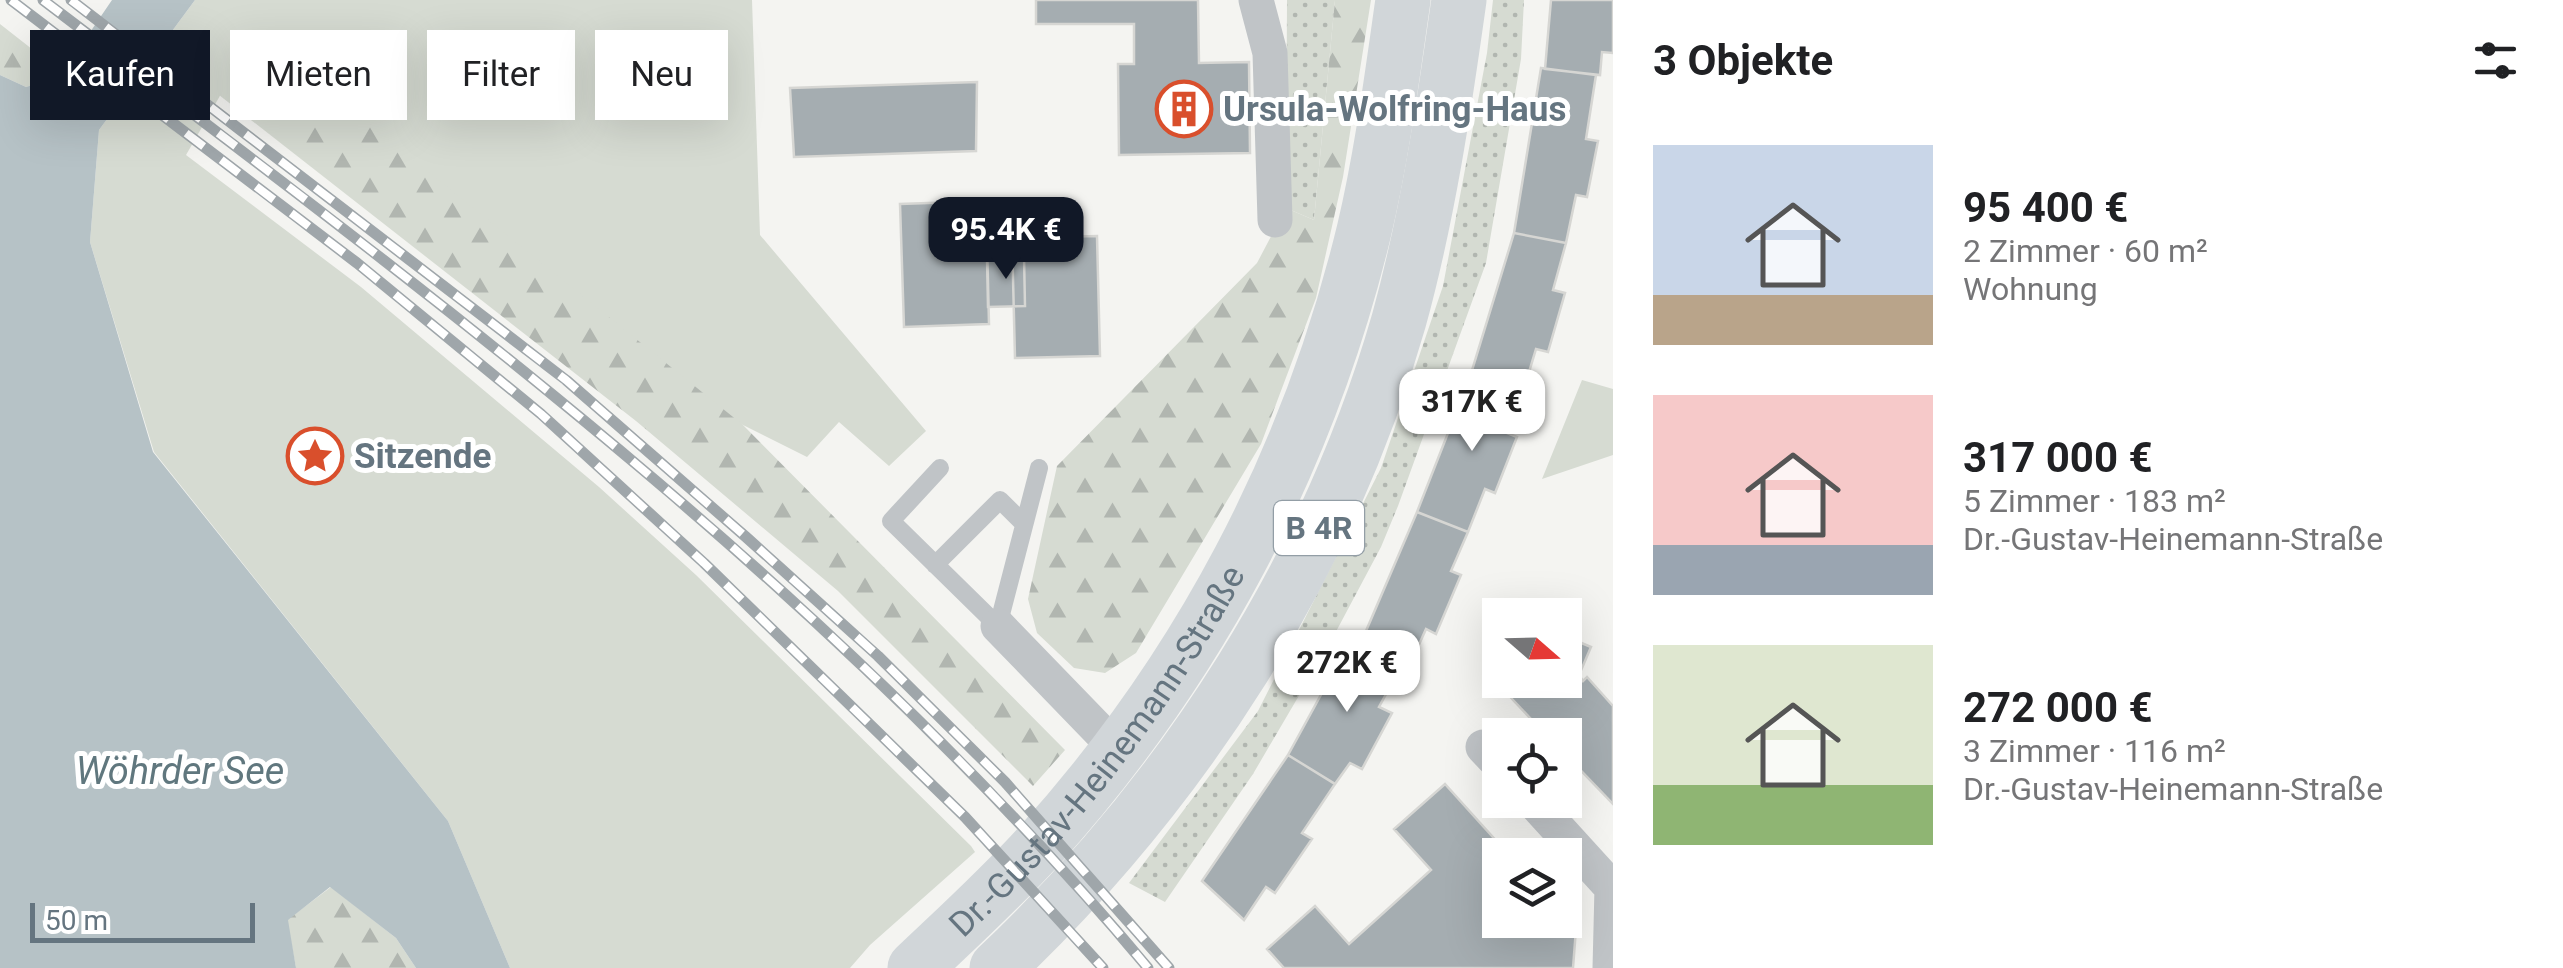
<!DOCTYPE html>
<html lang="de">
<meta charset="utf-8">
<style>
:root{--surface:#fff;--page:#f6f6f6;--text:#202124;--muted:#757577;--accent:#111827}
body{margin:0;font-family:Roboto,sans-serif;background:var(--page);color:var(--text);height:100vh;display:flex;flex-direction:column;font-size:38px;white-space:nowrap}
*{box-sizing:border-box;margin:0}
p{font-size:32px;color:var(--muted)}
.icon{flex:none;width:55px;height:55px;fill:none;stroke:currentColor;stroke-width:2;stroke-linecap:round;stroke-linejoin:round}
.map{position:relative;flex:1;overflow:hidden}
.panel{display:flex;flex-direction:column;background:var(--surface);width:950px}
.panel>*{flex:none}
.guide{position:absolute;left:30px;top:30px;width:950px;height:90px;display:flex;gap:20px}
.needle{width:65px;rotate:110deg}
.tools{position:absolute;left:1482px;top:598px;display:grid;gap:20px}
.tools a{display:grid;place-items:center;width:100px;height:100px;border-radius:0px;background:var(--surface);box-shadow:0 10px 40px #0002;font-size:50px}
.scale{position:absolute;left:30px;bottom:25px;width:225px;box-sizing:border-box;padding-left:10px;border:5px solid #657580;border-top:0;font-size:28px;line-height:35px;white-space:nowrap;color:#657580;-webkit-text-stroke:8px #fff;paint-order:stroke}
.price{position:absolute;translate:-50% -85px;padding:0 22px;border-radius:20px;background:#fff;color:#222;font-size:32px;line-height:65px;filter:drop-shadow(0 2px 5px #0008)}
.price::after{content:'';position:absolute;left:50%;top:60px;width:30px;height:22px;margin-left:-15px;background:inherit;clip-path:polygon(0 0,100% 0,50% 100%)}
.price.active{background:var(--accent);color:#fff}
ul{padding:0;list-style:none}
li{display:flex;align-items:center;gap:30px;height:250px;padding:0 40px}
li span{display:grid;place-items:center;flex:none;width:280px;height:200px;border-radius:0px;color:#555}
li>.icon{margin-inline-start:auto}
span .icon{width:120px;height:120px;fill:#fffc;stroke-width:1}
li b{font-size:42px}
h2{display:flex;justify-content:space-between;align-items:center;height:120px;padding:0 40px;font-size:42px}
.pill{padding:0 35px;border-radius:0px;background:var(--surface);box-shadow:0 10px 40px #0002;font-size:35px;line-height:90px}
.pill.active{background:var(--accent);color:#fff}
main{display:flex;flex:1;min-height:0}
.map>svg:first-child{display:block}
.grass{fill:url(#grass-dots)}
.forest{fill:url(#forest-firs)}
.park{fill:#d6dbd2}
.water{fill:#b6c2c6}
.building{fill:#a5adb1;stroke:#d6d6d3;stroke-width:2.5}
.lines{fill:none;stroke-linecap:round;stroke-linejoin:round}
.service{stroke:#c0c4c7;stroke-width:18}
.minor{stroke:#c0c4c7;stroke-width:35}
.primary{stroke:#d1d6d9;stroke-width:55}
.rail-casing{stroke:#9fa6aa;stroke-width:11}
.rail{stroke:#fff;stroke-width:8;stroke-dasharray:22;stroke-linecap:butt}
.labels{text-anchor:middle;stroke-width:10;stroke-linejoin:round;paint-order:stroke}
.shield{fill:#fff;stroke:#939ea6;stroke-width:2.5}
.shield-label{font-size:32px;font-weight:bold;fill:#657580}
.poi-label{font-size:35px;font-weight:bold;fill:#657580;stroke:#fff;text-anchor:start}
.street-label{font-size:35px;fill:#657580;stroke:#fff}
.water-label{font-size:38px;font-style:italic;fill:#60777e;stroke:#fff}
</style>
<main>
<div class="map">
<svg width="1613" height="968" viewBox="0 0 1613 968">
<defs>
<pattern id="grass-dots" width="8" height="8" patternUnits="userSpaceOnUse" patternTransform="scale(2.5)"><rect width="8" height="8" fill="#d6dbd2"/><path d="M2 2h.1M6 6h.1" fill="none" stroke="#b1b6b0" stroke-width="1.8" stroke-linecap="round"/></pattern>
<pattern id="forest-firs" width="22" height="20" patternUnits="userSpaceOnUse" patternTransform="scale(2.5)"><rect width="22" height="20" fill="#d6dbd2"/><path d="M5 1l3.5 6h-7zM16 11l3.5 6h-7z" fill="#b1b6b0"/></pattern>
</defs>
<rect width="100%" height="100%" fill="#f4f4f1"/>
<path class="grass" d="M1287 0H1335L1314 220 1286 208Z
M1493 0H1524L1521 59 1486 263 1398 506 1381 547 1331 641 1253 774 1165 902 1129 883 1258 711 1381 468 1443 286 1487 53Z"/>
<path class="forest" d="M277 0 672 328 743 425 1065 750 1033 786 838 591 636 421 205 84Z
M1335 0H1371L1343 177 1316 298 1261 444 1136 653 1105 673 1074 668 1037 633 1028 599 1057 466 1257 263 1286 208 1314 220Z
M0 24 60 71 52 79 26 87 0 75Z
M331 887 396 938 416 968H296L287 920Z"/>
<path class="park" d="M195 0H752L760 235 926 431 889 466 839 422 807 457 743 425 256 33 186 155 361 287 599 487 696 575 971 846 975 852 870 945 850 968H510L448 821 154 452 90 242 99 130Z
M1582 380 1613 389V455L1542 479Z"/>
<path class="water" d="M112 0H195L99 130 90 242 153 452 448 821 510 968H416L396 938 330 887 288 920 296 968H0V75L26 87 52 79 82 44Z"/>
<path class="building" d="M1036 0H1198L1199 63 1249 62 1250 153 1119 155 1118 64H1134V24H1036Z
M1551 0H1613V53L1602 52 1600 75 1545 69Z
M1541 68 1596 75 1586 139 1598 141 1587 197 1576 195 1566 243 1514 233Z
M977 82 976 151 794 157 790 88Z
M986 201 989 324 904 327 900 204Z
M1514 233 1566 243 1553 290 1565 293 1548 352 1536 349 1523 392 1470 377Z
M1097 236 1100 356 1015 358 1012 238Z
M1024 256 1025 306 988 307 987 258Z
M1470 377 1523 392 1507 433 1517 437 1495 493 1485 489 1468 532 1417 512Z
M1417 512 1468 532 1451 571 1461 575 1436 634 1426 629 1408 669 1360 645Z
M1565 636 1591 647 1579 675 1583 681 1587 677 1613 706V804L1565 754V735H1546L1498 684 1500 679 1565 680Z
M1351 640 1401 667 1379 707 1392 713 1362 769 1350 763 1335 784 1288 755Z
M1288 755 1335 784 1302 833 1312 839 1275 893 1266 887 1244 920 1202 881Z
M1445 784 1509 855H1500V920H1565V917L1576 929 1573 968H1284L1267 949 1315 906 1349 944 1431 870 1394 829Z"/>
<g class="lines">
<path class="service" d="M940 468 891 521 998 626 1039 468
M935 565 1000 500 1024 524"/>
<path class="minor" d="M1256 0 1270 53 1275 220
M998 626 1118 750
M1483 747 1500 765
M1532 800 1612 888 1610 968"/>
<g class="primary">
<path id="s1" d="M915 968C957 928 1000 889 1039 846 1198 670 1308 462 1364 231 1382 155 1392 77 1403 0"/>
<path d="M997 968C1184 791 1328 568 1399 320 1428 215 1444 107 1459 0"/>
</g>
<g class="rail-casing">
<path id="rail" d="M11 0 357 263 541 414 704 563 965 817 1103 968
M43 0C433 296 832 590 1148 968
M71 0 566 380 746 537 878 656 1005 782 1169 968"/>
</g>
<use href="#rail" class="rail"/>
</g>
<defs>
<g id="building-ring" transform="scale(2.875)"><circle r="9.5" fill="#fff" stroke="#d94f2c" stroke-width="1.5"/><path d="M-4-6H4V6H1V3H-1V6H-4ZM-2.5-4.3h1.7v1.8h-1.7ZM.8-4.3h1.7v1.8H.8ZM-2.5-1h1.7V.8h-1.7ZM.8-1h1.7V.8H.8Z" fill="#d94f2c"/></g>
<g id="sight-ring" transform="scale(2.875)"><circle r="9.5" fill="#fff" stroke="#d94f2c" stroke-width="1.5"/><path d="M0-6L1.8-2.2L6-1.7L2.9 1.2L3.7 5.4L0 3.3L-3.7 5.4L-2.9 1.2L-6-1.7L-1.8-2.2Z" fill="#d94f2c"/></g>
</defs>
<g fill-rule="evenodd">
<use href="#building-ring" x="1184" y="109"/>
<use href="#sight-ring" x="315" y="456"/>
</g>
<g class="labels">
<rect class="shield" x="1274" y="501" width="90" height="54" rx="8"/>
<g class="shield-label">
<text x="1319" y="539">B 4R</text>
</g>
<g class="poi-label">
<text x="1223" y="121">Ursula-Wolfring-Haus</text>
<text x="354" y="468">Sitzende</text>
</g>
<g class="street-label">
<text dy="12" stroke="none"><textPath href="#s1" startOffset="285">Dr.-Gustav-Heinemann-Straße</textPath></text>
</g>
<g class="water-label">
<text x="180" y="784">Wöhrder See</text>
</g>
</g>
</svg>
<div class="tools">
<a><svg class="needle" viewBox="-14 -14 28 28"><path d="M0-13l5 13h-10z" fill="#e53935"/><path d="M0 13l5-13h-10z" fill="#757577"/></svg></a>
<a><svg class="icon" aria-label="locate" viewBox="0 0 24 24"><circle cx="12" cy="12" r="6"/><path d="M12 2v4M12 18v4M2 12h4M18 12h4"/></svg></a>
<a><svg class="icon" aria-label="layers" viewBox="0 0 24 24"><path d="M12 4l9 5-9 5-9-5zM3 14l9 5 9-5"/></svg></a>
</div>
<div class="scale">50 m</div>
<b class="price active" style="left:1006px;top:282px">95.4K €</b>
<b class="price" style="left:1472px;top:454px">317K €</b>
<b class="price" style="left:1347px;top:715px">272K €</b>
<div class="guide">
<a class="pill active">Kaufen</a>
<a class="pill">Mieten</a>
<a class="pill">Filter</a>
<a class="pill">Neu</a>
</div>
</div>
<section class="panel">
<h2>3 Objekte<svg class="icon" aria-label="filters" viewBox="0 0 24 24"><path d="M4 7h16M4 17h16"/><circle cx="9" cy="7" r="2"/><circle cx="15" cy="17" r="2"/></svg></h2>
<ul>
<li><span style="background:linear-gradient(#c9d6e8 75%,#b9a48a 0)"><svg class="icon" aria-label="home" viewBox="0 0 24 24"><path d="M3 11l9-7 9 7M6 9v11h12V9"/></svg></span><div><b>95 400 €</b><p>2 Zimmer · 60 m²</p><p>Wohnung</p></div></li>
<li><span style="background:linear-gradient(#f6c9c9 75%,#9aa5b1 0)"><svg class="icon" aria-label="home" viewBox="0 0 24 24"><path d="M3 11l9-7 9 7M6 9v11h12V9"/></svg></span><div><b>317 000 €</b><p>5 Zimmer · 183 m²</p><p>Dr.-Gustav-Heinemann-Straße</p></div></li>
<li><span style="background:linear-gradient(#dfe7d0 70%,#8fb573 0)"><svg class="icon" aria-label="home" viewBox="0 0 24 24"><path d="M3 11l9-7 9 7M6 9v11h12V9"/></svg></span><div><b>272 000 €</b><p>3 Zimmer · 116 m²</p><p>Dr.-Gustav-Heinemann-Straße</p></div></li>
</ul>
</section>
</main>
